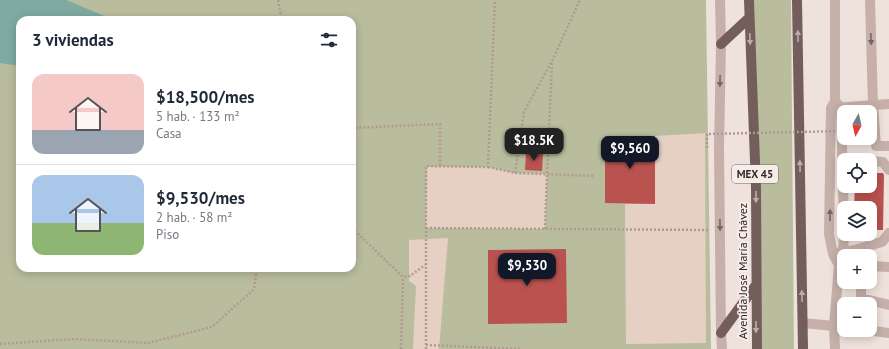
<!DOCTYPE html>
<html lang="es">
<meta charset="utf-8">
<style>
:root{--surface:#fff;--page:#f6f6f7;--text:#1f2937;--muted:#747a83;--line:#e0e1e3;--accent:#111827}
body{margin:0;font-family:"PT Sans",sans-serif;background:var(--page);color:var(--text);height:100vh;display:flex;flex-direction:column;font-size:15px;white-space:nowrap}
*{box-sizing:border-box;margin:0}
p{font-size:13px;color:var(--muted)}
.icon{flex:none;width:22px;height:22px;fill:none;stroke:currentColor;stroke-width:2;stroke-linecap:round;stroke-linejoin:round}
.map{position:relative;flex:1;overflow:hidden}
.sheet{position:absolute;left:16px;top:16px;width:340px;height:256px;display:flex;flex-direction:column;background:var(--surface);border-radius:12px;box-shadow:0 2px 10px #0003}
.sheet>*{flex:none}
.needle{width:26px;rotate:188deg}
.fabs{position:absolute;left:837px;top:105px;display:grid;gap:8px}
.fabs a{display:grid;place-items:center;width:40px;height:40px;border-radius:8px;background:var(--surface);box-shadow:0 2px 10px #0003;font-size:20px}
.price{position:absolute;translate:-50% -34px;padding:0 9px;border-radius:8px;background:var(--accent);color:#fff;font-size:13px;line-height:26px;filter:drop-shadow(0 1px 2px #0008)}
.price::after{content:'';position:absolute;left:50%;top:24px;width:12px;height:9px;margin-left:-6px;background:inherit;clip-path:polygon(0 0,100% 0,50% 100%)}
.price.current{background:#222;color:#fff}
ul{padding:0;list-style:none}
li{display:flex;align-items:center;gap:12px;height:100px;padding:0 16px}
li+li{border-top:1px solid var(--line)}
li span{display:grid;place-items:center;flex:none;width:112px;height:80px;border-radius:12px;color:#555}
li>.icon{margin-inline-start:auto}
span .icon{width:48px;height:48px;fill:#fffc;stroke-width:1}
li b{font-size:17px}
h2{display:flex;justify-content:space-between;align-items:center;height:48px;padding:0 16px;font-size:17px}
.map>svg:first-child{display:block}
.green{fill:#b9bd9d;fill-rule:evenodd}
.plaza{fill:#e6d0c4}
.water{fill:#7eaaa2}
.building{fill:#ba534f}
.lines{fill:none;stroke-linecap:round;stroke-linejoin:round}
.path{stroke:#b29a93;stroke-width:2.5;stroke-dasharray:2 2;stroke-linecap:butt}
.minor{stroke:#c6b0a9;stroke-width:10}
.major{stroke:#745e5b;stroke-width:10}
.path-bridge{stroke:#b29a93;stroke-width:2.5;stroke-dasharray:2 2;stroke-linecap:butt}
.oneway{fill:#bcada9}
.oneway2{fill:#766662}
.labels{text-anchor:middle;stroke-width:4;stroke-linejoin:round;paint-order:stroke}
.shield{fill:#f7ede8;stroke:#6e6462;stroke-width:1}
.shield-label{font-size:11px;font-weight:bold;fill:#342928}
.street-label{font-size:12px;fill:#342928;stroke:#f7ede8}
</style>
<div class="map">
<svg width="889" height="349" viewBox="0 0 889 349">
<rect width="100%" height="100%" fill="#efe2dc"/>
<path class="green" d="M0 0H706L711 349H0ZM20 20H352V268H20Z
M754 0H791L794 349H757V134Z"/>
<path class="plaza" d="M705 133 706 343 626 344 625 204H655V136Z
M427 167H488L515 173 547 174 545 229 426 228Z
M448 238 439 349H413L416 286 409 281V240Z"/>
<path class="water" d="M0 0H66L114 20H20V65H13L0 63Z"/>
<path class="building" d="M605 136H655V204L605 203Z
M526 153 543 154 542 171 525 170Z
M870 173H883L884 175 883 230H870V208H854L855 186H870Z
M566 249 567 323 488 324V250Z"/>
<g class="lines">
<path class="path" d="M278 0 282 20
M352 129 353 128 440 124V167
M488 167 515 173 595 176
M515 173 524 112 552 61 580 0
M352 228 403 277 410 276 425 265
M426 228 709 230
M545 229 547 174 552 62
M0 344 74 339 148 343 212 327 254 289 257 268
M426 345 522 349
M401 349 403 278
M426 349V166L488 167 495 0"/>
<path class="minor" d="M720 0 721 44 719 148 721 333 722 349
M835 0V101L831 108 829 234 833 254 839 265
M870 0 873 105 876 146H889
M835 101 841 108 844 225
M835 108 873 105 889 104
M870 161 883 162 889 170
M837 253 855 250 882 242 889 233
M870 266 889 267
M861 282V298L889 305
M803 323 844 327
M866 330 889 333
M835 349 834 326 839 265 843 252 844 234"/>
<path class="major" d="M749 0 756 188 757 349
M797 0 803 349
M721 44 749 18
M721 333 756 285"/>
<path class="path-bridge" d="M707 148V134L844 131"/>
</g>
<defs><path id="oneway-solid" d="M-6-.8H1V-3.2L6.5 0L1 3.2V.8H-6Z"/></defs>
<g class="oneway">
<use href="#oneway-solid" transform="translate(798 36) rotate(-91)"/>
<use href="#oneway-solid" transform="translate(750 39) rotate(88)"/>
<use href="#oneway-solid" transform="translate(800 166) rotate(-91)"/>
<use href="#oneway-solid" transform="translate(756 197) rotate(90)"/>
<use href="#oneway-solid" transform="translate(802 296) rotate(-91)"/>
<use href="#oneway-solid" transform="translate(756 327) rotate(89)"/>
</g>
<g class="oneway2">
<use href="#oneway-solid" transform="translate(871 39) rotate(88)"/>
<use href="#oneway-solid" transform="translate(720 81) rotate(91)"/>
<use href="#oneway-solid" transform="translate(830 215) rotate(-90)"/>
<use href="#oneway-solid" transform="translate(720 225) rotate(89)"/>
</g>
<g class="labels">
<rect class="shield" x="732" y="165" width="46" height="18" rx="3"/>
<g class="shield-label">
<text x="755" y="178">MEX 45</text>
</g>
<g class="street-label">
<text transform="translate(743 271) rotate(-90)" y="4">Avenida José María Chávez</text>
</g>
</g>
</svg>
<div class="fabs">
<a><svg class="needle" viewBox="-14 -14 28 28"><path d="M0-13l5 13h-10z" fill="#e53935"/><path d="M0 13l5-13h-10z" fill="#747a83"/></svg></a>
<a><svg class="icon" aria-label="locate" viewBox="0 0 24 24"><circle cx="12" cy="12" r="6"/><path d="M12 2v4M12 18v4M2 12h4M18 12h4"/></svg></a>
<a><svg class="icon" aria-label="layers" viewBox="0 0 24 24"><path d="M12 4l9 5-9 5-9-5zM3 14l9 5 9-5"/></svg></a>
<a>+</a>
<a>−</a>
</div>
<b class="price current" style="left:534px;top:162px">$18.5K</b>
<b class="price" style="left:630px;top:170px">$9,560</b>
<b class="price" style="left:527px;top:287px">$9,530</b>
<section class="sheet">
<h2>3 viviendas<svg class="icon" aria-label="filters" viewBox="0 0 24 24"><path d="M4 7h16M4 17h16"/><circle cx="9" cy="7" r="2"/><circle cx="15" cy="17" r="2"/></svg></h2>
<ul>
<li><span style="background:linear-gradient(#f6c9c9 70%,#9aa5b1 0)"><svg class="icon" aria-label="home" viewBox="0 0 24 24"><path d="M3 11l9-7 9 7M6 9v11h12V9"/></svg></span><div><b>$18,500/mes</b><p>5 hab. · 133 m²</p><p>Casa</p></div></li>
<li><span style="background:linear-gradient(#a9c7e8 60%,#8fb573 0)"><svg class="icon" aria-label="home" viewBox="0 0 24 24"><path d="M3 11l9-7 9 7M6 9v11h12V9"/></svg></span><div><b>$9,530/mes</b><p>2 hab. · 58 m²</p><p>Piso</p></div></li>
</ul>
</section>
</div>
